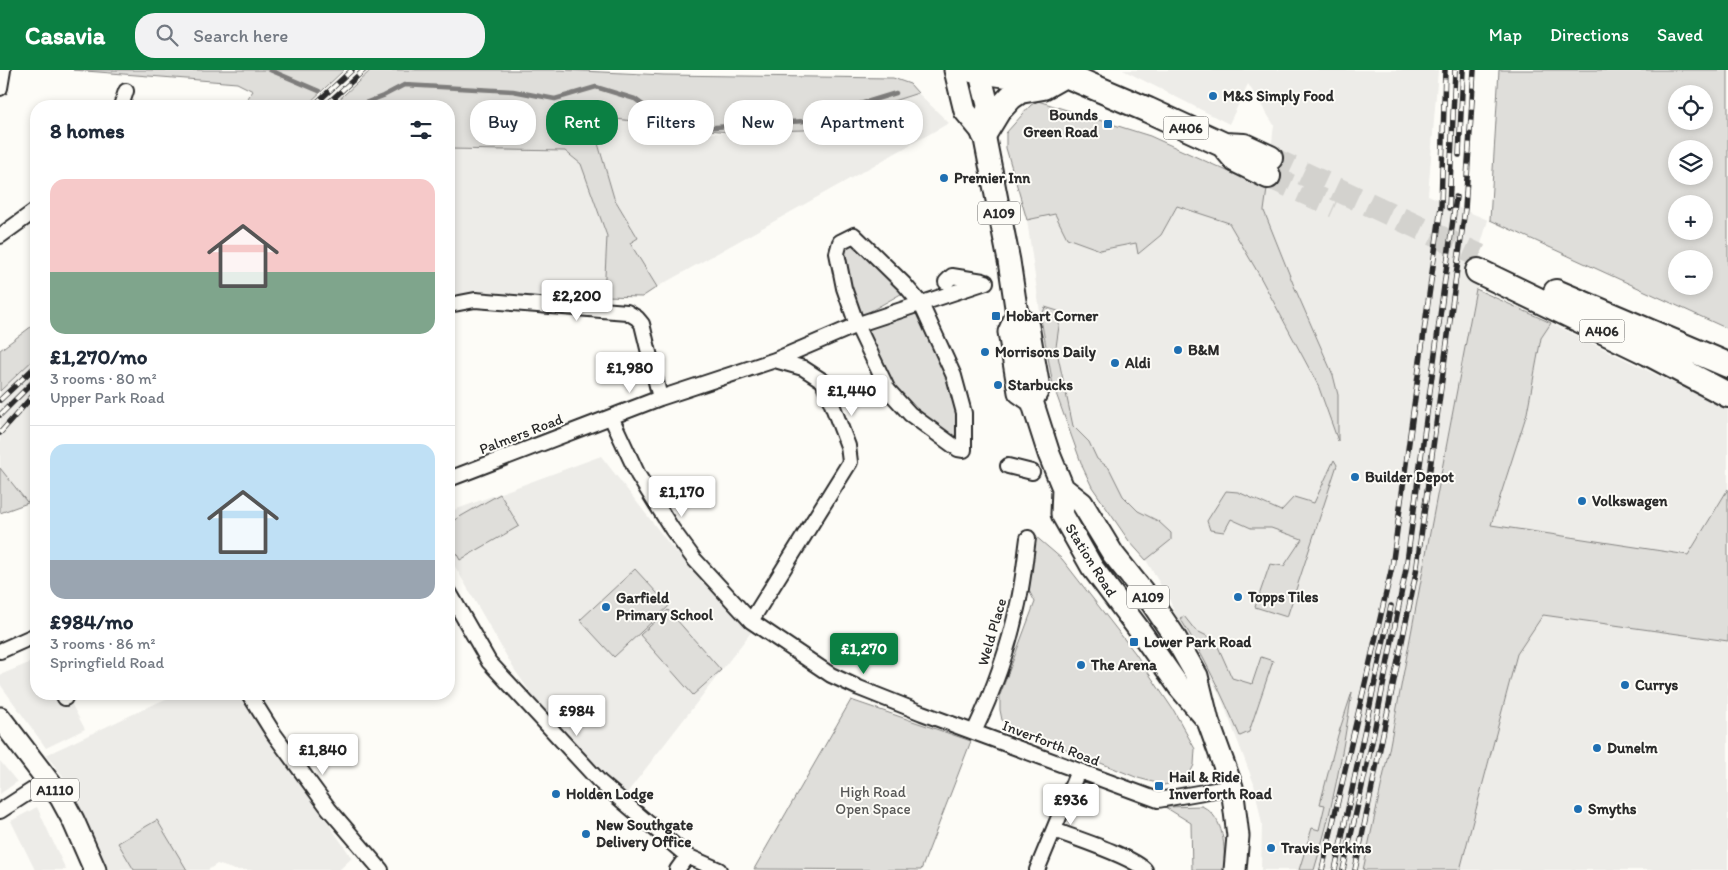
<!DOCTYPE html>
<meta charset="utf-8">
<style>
:root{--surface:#fff;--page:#f2f2f3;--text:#1f2937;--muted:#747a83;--line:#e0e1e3;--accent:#0b8043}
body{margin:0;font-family:Itim,sans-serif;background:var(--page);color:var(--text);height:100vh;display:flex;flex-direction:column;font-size:19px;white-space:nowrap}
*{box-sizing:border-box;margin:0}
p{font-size:16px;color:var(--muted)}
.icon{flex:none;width:28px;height:28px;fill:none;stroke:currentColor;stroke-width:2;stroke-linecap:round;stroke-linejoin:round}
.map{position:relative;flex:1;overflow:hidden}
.panel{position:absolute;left:30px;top:30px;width:425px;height:600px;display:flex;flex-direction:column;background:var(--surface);border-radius:20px;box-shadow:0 2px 8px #0003}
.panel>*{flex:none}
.hud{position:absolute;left:470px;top:30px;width:475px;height:45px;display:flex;gap:10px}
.buttons{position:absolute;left:1668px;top:15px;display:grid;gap:10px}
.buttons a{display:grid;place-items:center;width:45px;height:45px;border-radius:50%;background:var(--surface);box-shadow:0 2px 8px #0003;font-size:25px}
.price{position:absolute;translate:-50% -42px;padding:0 11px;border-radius:5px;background:#fff;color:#222;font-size:16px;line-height:32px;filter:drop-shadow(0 1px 2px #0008)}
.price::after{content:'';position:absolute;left:50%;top:30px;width:15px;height:11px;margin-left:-8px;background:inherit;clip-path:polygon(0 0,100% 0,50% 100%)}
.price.on{background:var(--accent);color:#fff}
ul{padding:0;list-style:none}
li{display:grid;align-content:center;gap:10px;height:265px;padding:0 20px}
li+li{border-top:1px solid var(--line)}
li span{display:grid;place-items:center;height:155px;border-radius:15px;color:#555}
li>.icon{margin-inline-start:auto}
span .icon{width:90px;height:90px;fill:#fffc;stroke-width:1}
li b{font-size:21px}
h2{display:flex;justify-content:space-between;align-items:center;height:60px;padding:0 20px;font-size:21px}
.chip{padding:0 18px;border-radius:20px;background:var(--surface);box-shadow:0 2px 8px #0003;font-size:18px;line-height:45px}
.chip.on{background:var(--accent);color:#fff}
header{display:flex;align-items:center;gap:30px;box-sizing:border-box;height:70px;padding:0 25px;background:var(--accent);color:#fff}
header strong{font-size:24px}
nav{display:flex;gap:28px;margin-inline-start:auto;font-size:18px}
.search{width:350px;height:45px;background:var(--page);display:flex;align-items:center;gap:12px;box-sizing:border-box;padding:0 18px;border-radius:20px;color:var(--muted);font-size:19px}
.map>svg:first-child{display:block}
.built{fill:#edece8}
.green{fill:#dfdeda;stroke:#858482;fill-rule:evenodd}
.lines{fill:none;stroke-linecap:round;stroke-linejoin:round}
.stream{stroke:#7e7d7b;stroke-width:4.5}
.highway-tunnel{stroke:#d3d2ce;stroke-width:24;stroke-dasharray:24 12;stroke-linecap:butt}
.street-casing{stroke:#2b2b2b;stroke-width:18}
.primary-casing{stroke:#2b2b2b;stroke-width:25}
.highway-casing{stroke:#2b2b2b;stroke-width:28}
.street{stroke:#fdfcf7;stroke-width:14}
.primary{stroke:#fdfcf7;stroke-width:21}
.highway{stroke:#fdfcf7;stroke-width:24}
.rail-casing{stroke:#2b2b2b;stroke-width:5.5}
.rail{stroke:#fdfcf7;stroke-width:4;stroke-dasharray:11;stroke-linecap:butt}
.poi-dot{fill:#1f6fb2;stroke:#fdfcf7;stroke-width:2}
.labels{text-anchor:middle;stroke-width:4;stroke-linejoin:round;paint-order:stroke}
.shield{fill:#fdfcf7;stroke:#6a6a68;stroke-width:1}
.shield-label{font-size:14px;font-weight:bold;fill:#2b2b2b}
.poi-label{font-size:15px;font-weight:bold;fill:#2b2b2b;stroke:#fdfcf7;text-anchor:start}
.street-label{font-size:15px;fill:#2b2b2b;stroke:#fdfcf7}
.park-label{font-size:15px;fill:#585857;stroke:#fdfcf7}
</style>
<header>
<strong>Casavia</strong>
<div class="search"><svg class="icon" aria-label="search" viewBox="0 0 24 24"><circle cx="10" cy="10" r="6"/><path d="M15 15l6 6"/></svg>Search here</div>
<nav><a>Map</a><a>Directions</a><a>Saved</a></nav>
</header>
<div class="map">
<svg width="1728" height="800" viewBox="0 0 1728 800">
<rect width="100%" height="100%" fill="#fdfcf7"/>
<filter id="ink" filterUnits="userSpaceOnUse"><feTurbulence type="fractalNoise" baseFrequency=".02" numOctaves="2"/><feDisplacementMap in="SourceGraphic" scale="10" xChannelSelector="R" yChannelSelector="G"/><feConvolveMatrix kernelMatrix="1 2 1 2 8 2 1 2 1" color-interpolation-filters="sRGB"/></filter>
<g filter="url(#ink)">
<path class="built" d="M1123 0H1438L1428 125 1488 150 1481 174 1476 219 1389 680 1363 800H1261L1262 754 1254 714 1222 630 1197 580 1176 546 1170 531 1146 490 1129 471 1092 417 1083 398 1053 315 1041 249 1027 150 1055 144 1100 180 1137 173 1138 184 1161 165 1177 136 1229 153 1257 201 1318 315 1338 369V325L1333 305 1294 216 1264 141 1274 55 1248 14 1229 54Z
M918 23 949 53 657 217 630 173 638 168 614 128 590 46 625 49 709 63H740L804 60Z
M449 79 565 81 581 94 607 166 604 226 449 225Z
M1551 253 1728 340V419L1688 485 1491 455 1527 343 1541 268Z
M36 287V424L27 432 0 398V321Z
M601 386 674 480 715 513 752 561 623 728 575 686 514 599 449 486V442Z
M1543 545 1728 571V800H1460L1517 584Z
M36 590V624H66L85 659 46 678 0 614V605Z
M176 624H240L352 788 339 800H235L217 794 208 800H109L69 714 46 685Z
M0 691 17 712 0 724Z
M37 737 66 800H35L11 751Z"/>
<path class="green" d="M73 0H344L306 36H242L253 21 237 13Z
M371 0H561L664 5 893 8 910 14 918 23 804 60 727 62 590 46 614 128 638 168 630 173 657 217 642 227 604 226 607 166 581 94 565 81 449 79V36H332Z
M1499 0H1728V259L1490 150ZM1676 24H1704V51H1676ZM1676 79H1704V106H1676ZM1676 134H1704V161H1676ZM1676 189H1704V216H1676Z
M1038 31 1150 66 1267 119 1264 141 1294 216 1333 305 1338 325V371L1318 315 1257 201 1229 153 1177 136 1161 165 1138 184 1136 173 1100 180 1067 168 1055 144 1027 150 1006 78V63L1031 35Z
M849 172 858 174 906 221 862 246 857 244 839 177Z
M1476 219 1551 253 1541 268 1527 343 1491 455 1688 485 1728 419V571L1543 545 1517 584 1460 800H1363L1389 680Z
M1045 237 1061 242 1056 277 1073 356 1089 372 1097 389 1109 398 1123 426 1138 441 1158 451 1171 463V470L1146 490 1129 471 1092 417 1083 398 1053 315 1041 249Z
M921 239 958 320 960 379 904 337 867 267 868 259Z
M36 253V287L0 321V280Z
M1334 390 1337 395 1287 547 1255 537 1270 494 1284 496 1302 469 1271 458H1251L1231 449 1224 462 1210 460 1207 451 1226 421 1238 422 1281 441 1294 427 1314 433Z
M0 398 27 432 36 424V430L0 443Z
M500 424 519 456 460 490 449 470V453Z
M1034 465 1062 489 1135 583 1174 641 1195 679 1194 695 1189 705 1181 711 1164 715 1138 708 1011 657 1002 650 1000 640V625L1035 532 1026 515Z
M635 499 669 536 614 587 580 550Z
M668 540 721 600 693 625 640 565Z
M1184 546 1195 560 1215 570 1232 608 1252 614 1261 587 1273 591 1249 662 1240 666C1222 625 1204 586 1180 548Z
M1352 622C1343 682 1332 742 1314 800H1299L1312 758 1319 760 1325 735 1320 734 1338 665Z
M851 630 971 671 921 800 754 799Z
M1202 736C1225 748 1225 777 1224 800H1192L1191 753 1165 737Z
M157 750 187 800H134L118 773Z"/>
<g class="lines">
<path class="stream" d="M270 0 319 21
M357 36 383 26 404 15 513 21 555 29 596 17 635 29 662 49 701 58 805 51 896 23"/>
<path class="highway-tunnel" d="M1270 88 1480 186
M1268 106 1335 136"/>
<g class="street-casing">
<path id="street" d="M0 18 3 0
M121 36 126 21
M854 165 904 214 921 234 954 306 964 343V380L958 379 910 344 888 320 857 255 844 218 837 183 840 172Z
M0 166 36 140
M946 212 952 206 983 211
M449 235 475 230 627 242 637 248 642 254 660 328
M775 290 859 254 986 212
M611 347 638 405 672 459 694 489 751 551 831 605 859 618 922 643 1158 730 1232 717
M1008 396 1032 402
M449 409 660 328 775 290 803 298 823 311 848 376 850 392 751 551
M449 522 489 592 600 712 687 786 719 800
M0 581 36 565
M63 624 65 628
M249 624 274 664 329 739 381 800
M974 662C993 622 1009 577 1018 534 1023 512 1025 490 1028 468
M0 741 48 710
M1054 760C1074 768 1132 786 1145 800
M677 800 687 786
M1037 800 1078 701"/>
</g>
<g class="primary-casing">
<path id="primary" d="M955 0 965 41 984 64
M979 0 988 35 984 64 1009 191 1017 244 1009 262 1019 322 1032 331 1049 384 1063 418 1062 444 1092 497 1140 561 1180 618 1208 651
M1017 244 1028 256 1039 318 1032 331
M1063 418 1082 433 1113 484 1152 533 1173 564 1197 606 1208 651 1232 717 1238 766 1235 800
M0 648 61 728 73 750 95 800"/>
</g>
<g class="highway-casing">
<path id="highway" d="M972 0 1022 7 1047 8
M1060 0 1068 6 1148 40 1224 75 1244 76 1270 88
M984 64 998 41 1011 27 1020 21 1043 17 1059 8
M1225 77 1236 90 1268 106
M1478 201 1648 283 1728 325
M1556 222 1728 295"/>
</g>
<use href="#street" class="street"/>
<use href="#primary" class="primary"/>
<use href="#highway" class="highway"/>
<g class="rail-casing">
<path id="rail" d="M313 36 352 0
M325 36 364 0
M1459 85 1463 0
M1449 138 1455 0
M0 330 36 296
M0 345 36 309
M0 363 36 322
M1322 800 1392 497 1441 137 1445 0
M1335 800 1391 536
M1343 800 1371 677 1406 499 1456 127
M1355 800 1416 503 1465 139 1474 0"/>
</g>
<use href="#rail" class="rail"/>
</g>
</g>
<g class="poi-dot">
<circle cx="1213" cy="26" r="5"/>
<rect x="1103" y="49" width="10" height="10" rx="2.5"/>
<circle cx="944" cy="108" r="5"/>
<rect x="991" y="241" width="10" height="10" rx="2.5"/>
<circle cx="1178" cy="280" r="5"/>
<circle cx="985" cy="282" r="5"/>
<circle cx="1115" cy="293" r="5"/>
<circle cx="998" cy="315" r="5"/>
<circle cx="1355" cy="407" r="5"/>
<circle cx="1582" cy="431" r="5"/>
<circle cx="1238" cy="527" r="5"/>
<circle cx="606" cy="537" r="5"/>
<rect x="1129" y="567" width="10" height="10" rx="2.5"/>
<circle cx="1081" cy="595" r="5"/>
<circle cx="1625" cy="615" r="5"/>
<circle cx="1597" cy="678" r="5"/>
<rect x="1154" y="711" width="10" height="10" rx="2.5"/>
<circle cx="556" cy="724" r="5"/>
<circle cx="1578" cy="739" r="5"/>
<circle cx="586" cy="764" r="5"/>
<circle cx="1271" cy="778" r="5"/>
</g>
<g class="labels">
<g class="shield">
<rect x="1163.5" y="46.5" width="45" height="23" rx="4"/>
<rect x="978" y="131.5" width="42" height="23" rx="4"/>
<rect x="1579.5" y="249.5" width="45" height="23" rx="4"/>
<rect x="1127" y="515.5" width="42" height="23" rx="4"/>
<rect x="31" y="708.5" width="48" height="23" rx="4"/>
</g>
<g class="shield-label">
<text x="1186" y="63">A406</text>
<text x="999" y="148">A109</text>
<text x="1602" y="266">A406</text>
<text x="1148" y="532">A109</text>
<text x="55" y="725">A1110</text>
</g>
<g class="poi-label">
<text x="1223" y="31">M&amp;S Simply Food</text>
<text x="1098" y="50" text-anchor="end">Bounds<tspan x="1098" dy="17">Green Road</tspan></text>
<text x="954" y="113">Premier Inn</text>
<text x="1006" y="251">Hobart Corner</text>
<text x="1188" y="285">B&amp;M</text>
<text x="995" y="287">Morrisons Daily</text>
<text x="1125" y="298">Aldi</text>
<text x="1008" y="320">Starbucks</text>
<text x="1365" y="412">Builder Depot</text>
<text x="1592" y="436">Volkswagen</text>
<text x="1248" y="532">Topps Tiles</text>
<text x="616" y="533">Garfield<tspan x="616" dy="17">Primary School</tspan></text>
<text x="1144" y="577">Lower Park Road</text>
<text x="1091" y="600">The Arena</text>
<text x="1635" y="620">Currys</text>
<text x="1607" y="683">Dunelm</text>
<text x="1169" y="712">Hail &amp; Ride<tspan x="1169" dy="17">Inverforth Road</tspan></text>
<text x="566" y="729">Holden Lodge</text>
<text x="1588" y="744">Smyths</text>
<text x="596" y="760">New Southgate<tspan x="596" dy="17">Delivery Office</tspan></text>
<text x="1281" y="783">Travis Perkins</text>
</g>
<g class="street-label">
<text transform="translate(521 364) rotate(-21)" y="5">Palmers Road</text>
<text transform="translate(1091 490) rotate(58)" y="5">Station Road</text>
<text transform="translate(992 562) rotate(-74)" y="5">Weld Place</text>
<text transform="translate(1051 673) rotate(21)" y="5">Inverforth Road</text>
</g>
<g class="park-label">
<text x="873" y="727">High Road<tspan x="873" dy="17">Open Space</tspan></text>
</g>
</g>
</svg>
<div class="buttons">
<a><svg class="icon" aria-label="locate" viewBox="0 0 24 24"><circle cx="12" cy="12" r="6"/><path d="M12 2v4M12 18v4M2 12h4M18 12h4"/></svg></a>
<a><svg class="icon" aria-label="layers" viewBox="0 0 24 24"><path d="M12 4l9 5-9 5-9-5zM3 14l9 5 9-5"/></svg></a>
<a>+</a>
<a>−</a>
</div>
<b class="price" style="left:577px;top:252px">£2,200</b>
<b class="price" style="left:630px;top:324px">£1,980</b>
<b class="price" style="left:852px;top:347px">£1,440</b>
<b class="price" style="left:682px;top:448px">£1,170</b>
<b class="price on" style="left:864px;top:605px">£1,270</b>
<b class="price" style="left:577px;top:667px">£984</b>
<b class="price" style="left:323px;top:706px">£1,840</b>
<b class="price" style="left:1071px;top:756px">£936</b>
<div class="hud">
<a class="chip">Buy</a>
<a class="chip on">Rent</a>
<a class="chip">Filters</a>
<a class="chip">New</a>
<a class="chip">Apartment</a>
</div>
<section class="panel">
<h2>8 homes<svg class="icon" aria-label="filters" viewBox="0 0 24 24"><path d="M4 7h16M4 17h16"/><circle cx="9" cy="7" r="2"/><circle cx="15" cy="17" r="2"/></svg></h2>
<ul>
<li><span style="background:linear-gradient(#f6c9c9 60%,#7fa58c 0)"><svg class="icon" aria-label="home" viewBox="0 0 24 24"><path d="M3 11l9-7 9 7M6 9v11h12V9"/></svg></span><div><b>£1,270/mo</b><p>3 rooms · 80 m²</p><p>Upper Park Road</p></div></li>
<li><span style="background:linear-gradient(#bfe0f5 75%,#9aa5b1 0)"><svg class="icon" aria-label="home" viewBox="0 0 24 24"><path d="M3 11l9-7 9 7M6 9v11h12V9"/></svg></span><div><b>£984/mo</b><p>3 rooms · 86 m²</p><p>Springfield Road</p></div></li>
</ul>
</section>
</div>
